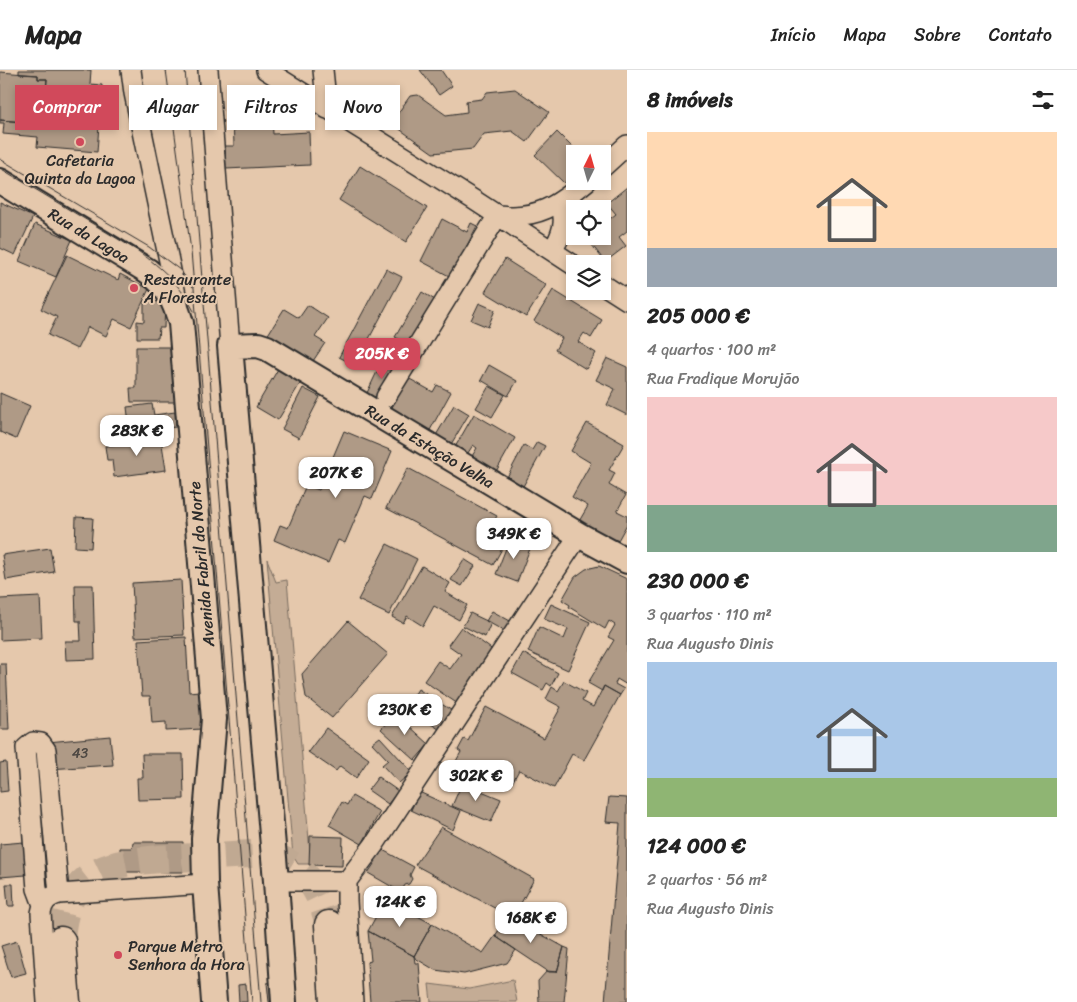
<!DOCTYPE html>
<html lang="pt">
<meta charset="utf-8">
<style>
:root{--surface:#fff;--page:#f6f6f6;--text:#222;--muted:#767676;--line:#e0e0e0;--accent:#d1495b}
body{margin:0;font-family:Sriracha,sans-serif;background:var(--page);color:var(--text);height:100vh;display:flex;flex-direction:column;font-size:19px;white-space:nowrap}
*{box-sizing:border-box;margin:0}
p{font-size:16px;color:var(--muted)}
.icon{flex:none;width:28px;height:28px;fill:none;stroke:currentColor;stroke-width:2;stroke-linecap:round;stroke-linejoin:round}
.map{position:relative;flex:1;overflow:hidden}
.panel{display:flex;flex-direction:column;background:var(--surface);width:450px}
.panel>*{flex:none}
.top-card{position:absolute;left:15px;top:15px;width:475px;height:45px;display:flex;gap:10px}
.needle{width:32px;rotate:5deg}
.fabs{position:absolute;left:566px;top:75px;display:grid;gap:10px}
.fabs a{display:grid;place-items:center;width:45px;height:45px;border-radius:0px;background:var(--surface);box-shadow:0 2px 8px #0003;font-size:25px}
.price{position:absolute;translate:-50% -42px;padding:0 11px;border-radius:10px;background:#fff;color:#222;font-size:16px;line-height:32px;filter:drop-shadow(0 1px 2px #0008)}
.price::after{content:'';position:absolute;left:50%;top:30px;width:15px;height:11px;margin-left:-8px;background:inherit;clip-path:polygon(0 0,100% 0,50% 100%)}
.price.active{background:var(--accent);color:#fff}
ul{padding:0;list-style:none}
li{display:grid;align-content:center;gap:10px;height:265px;padding:0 20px}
li span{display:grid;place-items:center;height:155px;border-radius:0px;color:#555}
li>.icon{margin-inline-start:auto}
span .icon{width:90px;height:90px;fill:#fffc;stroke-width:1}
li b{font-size:21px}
h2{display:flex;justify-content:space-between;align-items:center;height:60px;padding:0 20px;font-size:21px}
.pill{padding:0 18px;border-radius:0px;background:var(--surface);box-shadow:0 2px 8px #0003;font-size:18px;line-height:45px}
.pill.active{background:var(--accent);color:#fff}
header{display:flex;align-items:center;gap:30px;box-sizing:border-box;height:70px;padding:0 25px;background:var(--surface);border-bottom:1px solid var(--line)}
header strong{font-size:24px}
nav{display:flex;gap:28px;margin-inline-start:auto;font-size:18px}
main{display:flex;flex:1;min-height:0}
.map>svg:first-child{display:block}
.green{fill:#c4ac95;stroke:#786c60}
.building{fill:#af9a86;stroke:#2b2b2b}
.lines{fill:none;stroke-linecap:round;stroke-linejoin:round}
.secondary-tunnel{stroke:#c0a992;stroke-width:28;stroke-dasharray:28 14;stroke-linecap:butt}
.minor-casing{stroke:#2b2b2b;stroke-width:22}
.tertiary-casing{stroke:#2b2b2b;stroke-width:28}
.secondary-casing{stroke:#2b2b2b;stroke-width:31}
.minor{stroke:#e5c8ac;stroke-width:19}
.tertiary{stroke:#e5c8ac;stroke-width:24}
.secondary{stroke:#e5c8ac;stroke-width:28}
.tram{stroke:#2b2b2b;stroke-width:1}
.poi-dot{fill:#d1495b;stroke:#e5c8ac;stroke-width:2}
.labels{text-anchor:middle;stroke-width:4;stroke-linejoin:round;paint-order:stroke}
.number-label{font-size:14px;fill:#4c4742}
.poi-label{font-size:16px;fill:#2b2b2b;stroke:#e5c8ac;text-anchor:start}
.street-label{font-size:16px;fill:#2b2b2b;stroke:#e5c8ac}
</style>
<header>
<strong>Mapa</strong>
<nav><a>Início</a><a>Mapa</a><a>Sobre</a><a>Contato</a></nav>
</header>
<main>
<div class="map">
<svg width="627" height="932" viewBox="0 0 627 932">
<rect width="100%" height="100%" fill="#e5c8ac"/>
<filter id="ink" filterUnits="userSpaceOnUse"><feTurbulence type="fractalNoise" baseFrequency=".02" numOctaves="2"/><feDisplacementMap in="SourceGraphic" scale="10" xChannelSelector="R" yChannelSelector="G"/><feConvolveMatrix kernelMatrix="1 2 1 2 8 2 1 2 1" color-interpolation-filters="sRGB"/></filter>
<g filter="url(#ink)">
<path class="green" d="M267 489 276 512 287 510 311 794H298L293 786Z
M513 910 517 932H431L429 914 469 919Z"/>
<path class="building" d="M19 0H91L90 14 102 15 97 82 37 77 38 67 3 64 4 53H0V50L35 53V50H44L47 9H38V5L19 4Z
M420 0H441L452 16 439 25Z
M0 2 38 5V9H47L44 50H35V53L0 50Z
M515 19 549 42 527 72 512 61 484 64 473 79 433 83 391 53 410 26 418 25 446 45 467 42 466 31 482 29 487 22Z
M272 44 273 64 309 62 310 95 226 99 225 76H234L233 45Z
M557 62 579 84H575V101L564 113 535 85Z
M360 96 427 138 406 172 339 130Z
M627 117V161L619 167 626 176 605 192 592 175 607 163 602 158V155L616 144 607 133Z
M0 132 33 147 15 185 0 178Z
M442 149 467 162 471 153 477 156 451 207 421 191Z
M35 154 72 170 56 207 19 191Z
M67 185 118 210 120 204 149 219 131 257 114 249 106 266 88 257 77 279 48 265 57 247 41 239Z
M505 189 546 215 526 247 485 222Z
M386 199 402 207 355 295 339 287Z
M553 220 602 250 591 268 584 263 578 272 596 283 586 299 555 280 562 268 534 251Z
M422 222 435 230 408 274 395 267Z
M144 231 165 232 164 258H159L158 268H137V251L144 252Z
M479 233 495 240 488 257 471 250Z
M308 235 328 248 315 267 325 273 311 294 267 266 284 239 299 248Z
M376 271 386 278 375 295 365 288Z
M136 277H180L181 332H131L130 318H136Z
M607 288 627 297V345L607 335 615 319 596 310Z
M383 289 398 296 380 332 366 325Z
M489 295 517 311 508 326 481 310Z
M278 299 301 312 278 350 256 337Z
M408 308 433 322 437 315 451 322 429 362 390 341Z
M489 316 505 325 492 347 476 338Z
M303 318 320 327 299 368 282 359Z
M0 323 30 336 16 369 0 362Z
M152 334 154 345 175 342 176 357 130 362 127 337Z
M454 335 469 344 450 376 435 367Z
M474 344 515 368 494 405 469 391 477 378 473 375 466 386 454 379Z
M587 353 624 374 609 400 615 403 609 415 626 425 617 441 627 446V454L616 474 578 453 588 436 572 427 591 393 571 381Z
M344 361 392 381 372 429 365 426 345 473 338 470 328 493 274 470 280 455 288 458 306 415 319 420Z
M161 368 166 400 114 407 112 390H107L105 376Z
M537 372 545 376 521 420 505 411 524 375 532 380Z
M408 398 497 446 491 456 509 466 493 495 386 438Z
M76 447 93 448 91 478 75 477Z
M510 468 531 476 517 512 496 504Z
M387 474 417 489 389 545 358 530Z
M50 478 54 502 6 510 2 485Z
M464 489 475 496 462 516 451 510Z
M422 496 450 513 445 522 467 535 459 550 434 536 423 556 407 546 403 553 392 547Z
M599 496 627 509V615L617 609 615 614 624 619 620 625 604 616 602 621 588 613 614 570 608 567 615 555 609 551 605 559 569 537 570 535 562 530 575 507 586 499Z
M181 510 184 565 135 567 132 513Z
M75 515H93L95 589 66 590 65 571H81L80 551H76Z
M40 527 42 568 0 570V529Z
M551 534 590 552 568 600 528 582 539 557 564 569 568 559 544 549Z
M492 541 512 552 506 562 486 551Z
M470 543 491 553 485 567 463 556Z
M348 551 388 584 332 648 306 627 302 604Z
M461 557 494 581 458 634 424 611 438 591 450 599 461 584 448 575Z
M186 567 189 622 199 621 202 659 166 661V652L152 653 150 626H142L138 570Z
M523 583 558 603 551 616 547 613 543 620 512 603Z
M0 594H6L9 659H0Z
M564 611 586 623 582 631 593 637 604 616 620 625 584 690 572 684 554 718 519 700 512 713 502 708 498 716 455 693 461 682 458 680 464 669 468 671 486 637 544 668 561 637 546 629 552 617 558 621Z
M418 619 454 642 442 661 406 638Z
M395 643 429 674 415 690 381 659Z
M326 658 369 689 356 708 340 696 336 701 308 682Z
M110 666 113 695 48 699V672Z
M380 667 412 702 399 713 382 695 388 690 372 673Z
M142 684H183L184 729 138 730 137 708H143Z
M6 692 8 721 0 722V693Z
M378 707 398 721 388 734 368 720Z
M462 713 501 729 491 752 452 736Z
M419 722 461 741 453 760 411 740Z
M352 726 380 742 362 774 329 755 342 732 347 735Z
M609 727 627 728V932H605L620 753 606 752Z
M441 757 534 809 513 848 415 795Z
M310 766 343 767 342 796 309 795Z
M24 772 26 805 0 807V774Z
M133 772H183V802H120V778H132Z
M379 778 414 797 410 805 412 809 409 814 405 815 401 822 368 803 376 791 373 788Z
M6 814H13L14 836H8Z
M389 830 432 854 414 886 368 861 380 839 383 841Z
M508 846 564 877 557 902H549L495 866Z
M432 854 483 883 495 866 516 880 507 893 464 904 435 900 415 888 414 886Z
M368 861 414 886 415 893H419L422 932H370L367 892 371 891Z
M17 871 26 903 11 907 1 876Z
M564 877 569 879 564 932H539L538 911 547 901 557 902Z
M273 912 274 932H269L267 913Z
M246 914 247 932H239L238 915Z"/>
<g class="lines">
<path class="secondary-tunnel" d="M61 871C65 796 113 792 174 788 201 787 228 785 254 784 299 787 319 813 329 855"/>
<g class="minor-casing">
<path id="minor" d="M131 0 134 23 178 234
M208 0 230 276
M266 0 474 130 575 196
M323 0 327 39
M602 98 627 75
M498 145C537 150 558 135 587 111
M552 181C562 165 567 151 560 133
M602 214 627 230
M386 327 498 145
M276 811H347
M43 835 37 819 26 678 33 672 41 673 46 680 59 824
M47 932 41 843C43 832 48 827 59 824L205 814
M353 932 347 830V811L374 775 579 465"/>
</g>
<g class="tertiary-casing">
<path id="tertiary" d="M0 111 148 201C168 217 174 229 181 253L214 649 204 769 205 814 214 932
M284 932 276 811 230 276 258 275 267 278 579 465 627 491"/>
</g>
<g class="secondary-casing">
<path id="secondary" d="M329 855 334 932
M61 871 66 932"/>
</g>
<use href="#minor" class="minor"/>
<use href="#tertiary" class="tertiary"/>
<use href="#secondary" class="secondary"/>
<path class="tram" d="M166 0 191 181 252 932
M185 0 261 932
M0 89 149 177 180 200 193 217
M0 98 138 181C164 200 178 212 194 241"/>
</g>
</g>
<g class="poi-dot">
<circle cx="80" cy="72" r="5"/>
<circle cx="134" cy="218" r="5"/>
<circle cx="118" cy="885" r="5"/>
</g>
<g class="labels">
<g class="number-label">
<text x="80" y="688">43</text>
</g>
<g class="poi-label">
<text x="80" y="96" text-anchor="middle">Cafetaria<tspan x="80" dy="18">Quinta da Lagoa</tspan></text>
<text x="144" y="215">Restaurante<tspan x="144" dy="18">A Floresta</tspan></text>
<text x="128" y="882">Parque Metro<tspan x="128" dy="18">Senhora da Hora</tspan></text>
</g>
<g class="street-label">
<text transform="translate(89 165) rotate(31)" y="6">Rua da Lagoa</text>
<text transform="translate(430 376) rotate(31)" y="6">Rua da Estação Velha</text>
<text transform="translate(201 494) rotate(-95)" y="6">Avenida Fabril do Norte</text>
</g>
</g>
</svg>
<div class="fabs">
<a><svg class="needle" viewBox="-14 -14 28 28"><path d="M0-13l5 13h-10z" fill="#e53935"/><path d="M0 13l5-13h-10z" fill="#767676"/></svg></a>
<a><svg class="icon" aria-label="locate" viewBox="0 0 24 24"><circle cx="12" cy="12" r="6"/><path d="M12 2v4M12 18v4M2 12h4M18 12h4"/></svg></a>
<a><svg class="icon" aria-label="layers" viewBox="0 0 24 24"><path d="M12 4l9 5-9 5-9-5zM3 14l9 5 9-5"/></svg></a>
</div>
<b class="price active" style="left:382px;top:310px">205K €</b>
<b class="price" style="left:137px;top:387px">283K €</b>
<b class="price" style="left:336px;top:429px">207K €</b>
<b class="price" style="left:514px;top:490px">349K €</b>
<b class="price" style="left:405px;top:666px">230K €</b>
<b class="price" style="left:476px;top:732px">302K €</b>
<b class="price" style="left:400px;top:858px">124K €</b>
<b class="price" style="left:531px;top:874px">168K €</b>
<div class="top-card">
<a class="pill active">Comprar</a>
<a class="pill">Alugar</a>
<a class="pill">Filtros</a>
<a class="pill">Novo</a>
</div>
</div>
<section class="panel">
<h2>8 imóveis<svg class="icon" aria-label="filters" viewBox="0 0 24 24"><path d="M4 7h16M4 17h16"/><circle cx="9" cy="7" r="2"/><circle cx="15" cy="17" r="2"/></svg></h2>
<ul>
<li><span style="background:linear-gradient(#ffd9b3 75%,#9aa5b1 0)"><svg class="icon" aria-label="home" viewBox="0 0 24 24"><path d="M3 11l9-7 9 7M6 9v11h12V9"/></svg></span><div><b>205 000 €</b><p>4 quartos · 100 m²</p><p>Rua Fradique Morujão</p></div></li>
<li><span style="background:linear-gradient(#f6c9c9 70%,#7fa58c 0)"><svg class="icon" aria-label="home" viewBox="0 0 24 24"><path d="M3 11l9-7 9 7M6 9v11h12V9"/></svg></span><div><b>230 000 €</b><p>3 quartos · 110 m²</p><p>Rua Augusto Dinis</p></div></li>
<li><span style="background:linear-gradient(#a9c7e8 75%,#8fb573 0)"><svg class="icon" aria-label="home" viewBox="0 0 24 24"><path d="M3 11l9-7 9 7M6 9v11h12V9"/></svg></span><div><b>124 000 €</b><p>2 quartos · 56 m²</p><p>Rua Augusto Dinis</p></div></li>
</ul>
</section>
</main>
